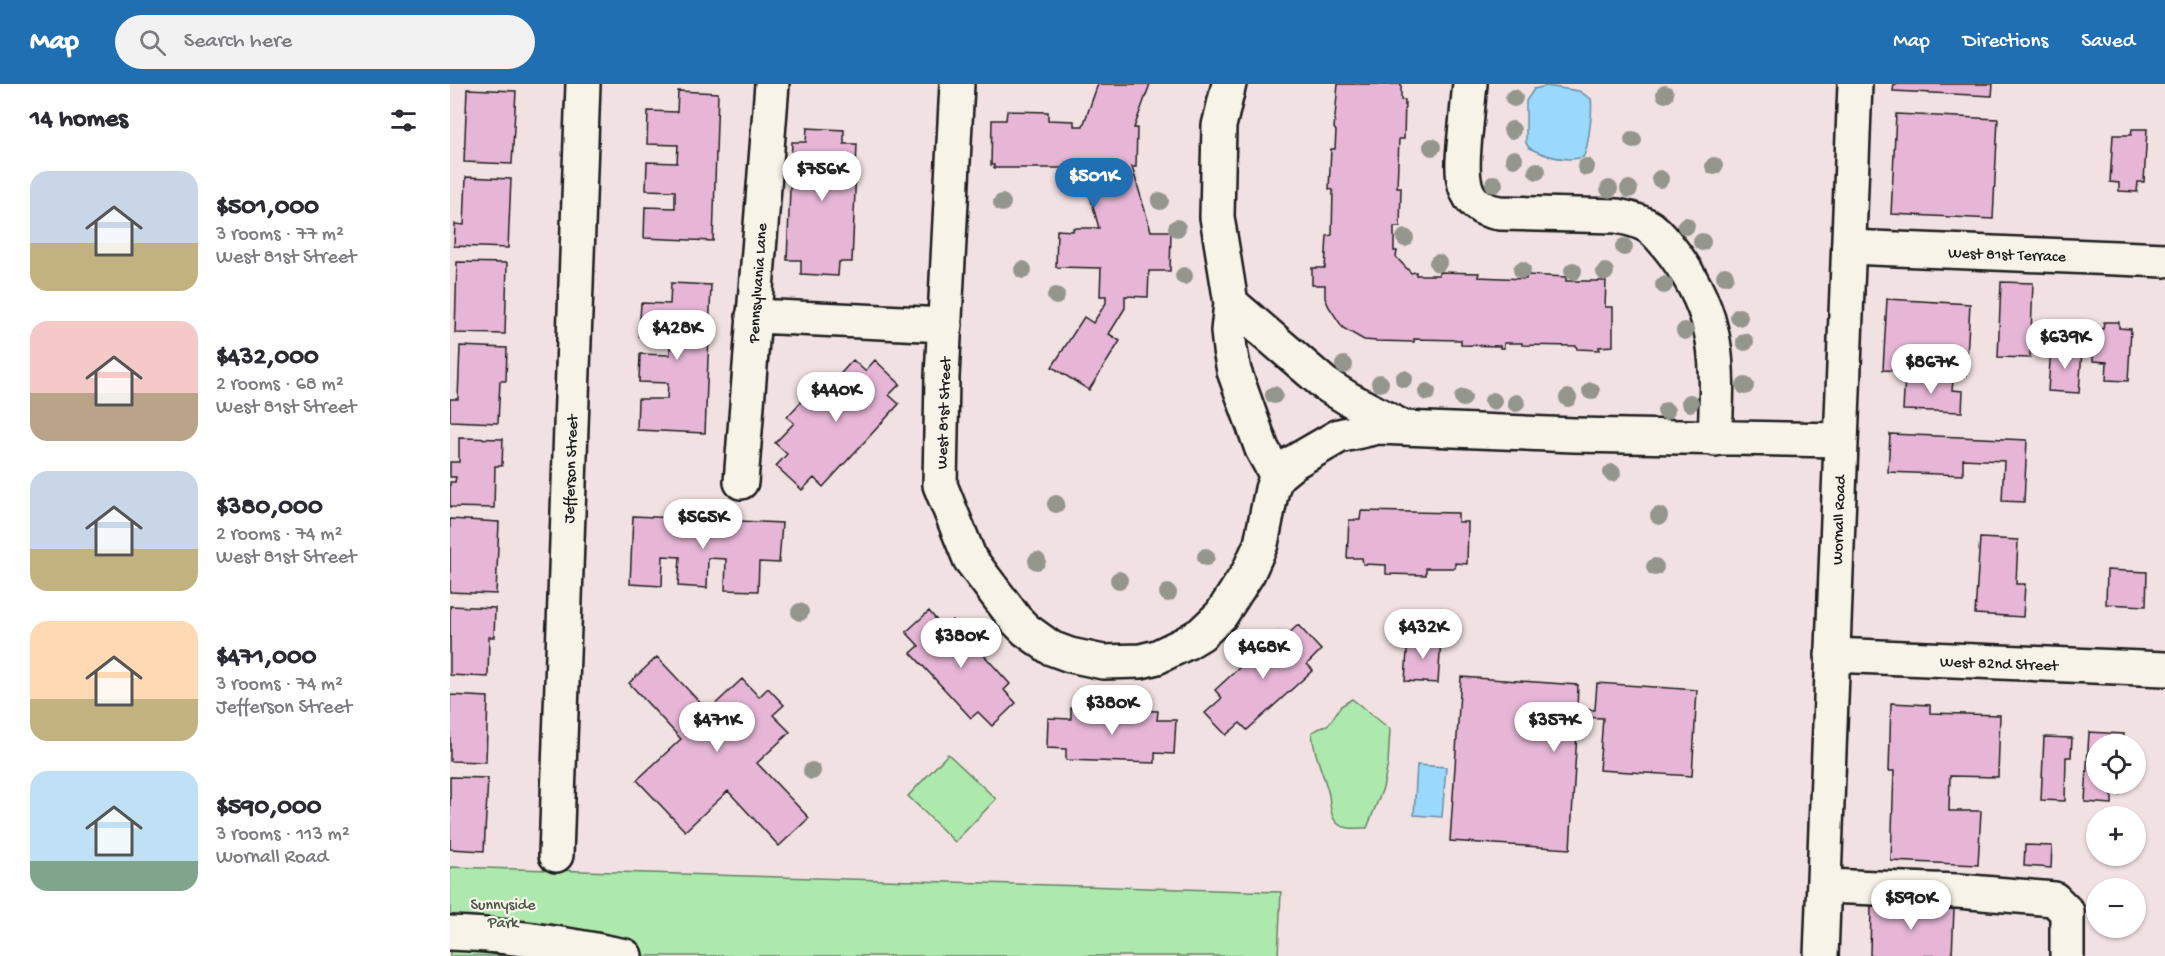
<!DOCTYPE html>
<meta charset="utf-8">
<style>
:root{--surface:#fff;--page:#f2f2f3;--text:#2b2b33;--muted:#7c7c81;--accent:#1f6fb2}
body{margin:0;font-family:"Gochi Hand",sans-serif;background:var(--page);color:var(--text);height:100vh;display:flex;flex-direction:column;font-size:22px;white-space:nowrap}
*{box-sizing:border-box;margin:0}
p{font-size:20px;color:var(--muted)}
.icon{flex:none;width:33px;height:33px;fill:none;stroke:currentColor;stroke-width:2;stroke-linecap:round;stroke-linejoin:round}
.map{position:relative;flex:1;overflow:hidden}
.sheet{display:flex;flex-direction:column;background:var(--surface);width:450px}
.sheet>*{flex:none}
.buttons{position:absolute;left:1636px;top:650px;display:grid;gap:12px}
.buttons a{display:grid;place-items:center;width:60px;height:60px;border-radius:50%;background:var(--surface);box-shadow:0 2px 4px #0004;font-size:30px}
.price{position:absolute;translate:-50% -51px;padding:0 14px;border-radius:21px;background:#fff;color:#222;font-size:20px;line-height:39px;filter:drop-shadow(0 2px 3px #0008)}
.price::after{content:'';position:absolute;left:50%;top:36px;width:18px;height:14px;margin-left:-9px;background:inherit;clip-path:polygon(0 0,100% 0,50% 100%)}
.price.on{background:var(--accent);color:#fff}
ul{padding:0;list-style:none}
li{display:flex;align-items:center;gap:18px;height:150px;padding:0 30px}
li span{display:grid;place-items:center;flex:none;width:168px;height:120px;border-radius:18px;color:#555}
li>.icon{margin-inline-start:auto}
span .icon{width:72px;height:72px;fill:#fffc;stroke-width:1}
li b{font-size:26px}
h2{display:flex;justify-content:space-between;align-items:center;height:72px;padding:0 30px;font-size:26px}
header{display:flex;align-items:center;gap:36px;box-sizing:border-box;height:84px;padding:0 30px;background:var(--accent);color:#fff}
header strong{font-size:28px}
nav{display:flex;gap:33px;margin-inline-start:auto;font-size:21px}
.search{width:420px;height:54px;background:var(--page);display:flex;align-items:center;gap:15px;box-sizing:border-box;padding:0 21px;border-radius:33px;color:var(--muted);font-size:22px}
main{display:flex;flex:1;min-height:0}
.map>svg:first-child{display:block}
.green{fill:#ade8ad;stroke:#648264;stroke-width:1.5}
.water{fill:#9ad9fc;stroke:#688da2;stroke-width:1.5}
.building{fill:#e7b6d6;stroke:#1c1c1c;stroke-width:1.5}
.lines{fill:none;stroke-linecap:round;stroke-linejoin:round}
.minor-casing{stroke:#1c1c1c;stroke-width:38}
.major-casing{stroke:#1c1c1c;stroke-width:38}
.minor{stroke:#f7f3e8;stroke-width:33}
.major{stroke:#f7f3e8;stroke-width:33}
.tree{fill:#94968e}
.labels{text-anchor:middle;stroke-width:4.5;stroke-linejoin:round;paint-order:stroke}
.street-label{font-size:16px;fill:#1c1c1c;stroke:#f7f3e8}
.park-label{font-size:16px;fill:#485948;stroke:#f7f3e8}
</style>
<header>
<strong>Map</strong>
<div class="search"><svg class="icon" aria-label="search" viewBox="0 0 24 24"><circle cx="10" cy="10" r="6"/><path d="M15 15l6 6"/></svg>Search here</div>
<nav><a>Map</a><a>Directions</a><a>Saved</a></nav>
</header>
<main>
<section class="sheet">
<h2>14 homes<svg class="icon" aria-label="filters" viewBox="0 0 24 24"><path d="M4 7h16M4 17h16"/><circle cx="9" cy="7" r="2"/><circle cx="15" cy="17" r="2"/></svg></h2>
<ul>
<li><span style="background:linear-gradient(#c9d6e8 60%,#c2b280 0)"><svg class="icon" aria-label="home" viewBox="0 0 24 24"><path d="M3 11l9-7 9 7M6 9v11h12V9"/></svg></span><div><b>$501,000</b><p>3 rooms · 77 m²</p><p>West 81st Street</p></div></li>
<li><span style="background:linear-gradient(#f6c9c9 60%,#b9a48a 0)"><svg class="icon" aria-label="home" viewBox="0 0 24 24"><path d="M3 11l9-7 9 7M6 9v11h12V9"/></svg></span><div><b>$432,000</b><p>2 rooms · 68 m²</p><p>West 81st Street</p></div></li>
<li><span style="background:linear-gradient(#c9d6e8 65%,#c2b280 0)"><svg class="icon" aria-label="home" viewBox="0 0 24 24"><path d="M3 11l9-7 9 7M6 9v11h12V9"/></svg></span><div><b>$380,000</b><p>2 rooms · 74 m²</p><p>West 81st Street</p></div></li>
<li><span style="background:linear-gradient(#ffd9b3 65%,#c2b280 0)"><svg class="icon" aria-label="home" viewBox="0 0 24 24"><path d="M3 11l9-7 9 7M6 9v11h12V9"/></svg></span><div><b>$471,000</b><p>3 rooms · 74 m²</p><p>Jefferson Street</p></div></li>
<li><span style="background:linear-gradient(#bfe0f5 75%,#7fa58c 0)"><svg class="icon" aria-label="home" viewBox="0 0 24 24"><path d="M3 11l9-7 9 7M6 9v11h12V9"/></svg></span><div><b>$590,000</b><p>3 rooms · 113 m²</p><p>Wornall Road</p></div></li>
</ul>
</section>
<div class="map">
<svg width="1715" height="872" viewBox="0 0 1715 872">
<rect width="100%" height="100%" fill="#f2e1e3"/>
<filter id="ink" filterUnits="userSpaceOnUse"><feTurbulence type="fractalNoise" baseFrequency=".0167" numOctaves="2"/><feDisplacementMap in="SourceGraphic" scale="12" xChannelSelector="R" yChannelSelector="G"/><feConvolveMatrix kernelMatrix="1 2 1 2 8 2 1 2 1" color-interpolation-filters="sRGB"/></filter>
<g filter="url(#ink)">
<path class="green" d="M902 615 940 645 938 680 933 704 917 744C907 744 893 746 886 738 880 732 880 719 879 711 874 690 863 670 862 648L879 640 891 622Z
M498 670 546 715 505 758 458 712Z
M0 783 831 808 828 872H0Z"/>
<path class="water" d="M1096 2 1129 7 1141 15C1143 24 1138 67 1133 73 1115 78 1095 72 1079 64L1076 59V17L1084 5Z
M967 681 996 683 992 733 964 731Z"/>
<path class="building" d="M648 0H700L684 44H687L686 83H682L701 147H721L720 187H699L698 213 675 212V224L659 250 670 257 639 306 602 283 634 233 643 239 656 219V212H650L651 184 606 183 607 146 623 147V144H649L633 86V80H623V90H613V84H544V81H541L542 36H556L557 27 598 28V36L624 37V42H633Z
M888 0H951V16H955L954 55H949L947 103H951L950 143H944V167H947L946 173 961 189 966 188V191H989V188L1029 189 1028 193 1076 195 1077 191 1116 193V197H1156L1155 223H1163V262L1149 263 1150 266 1127 265 1126 262 1072 261V259H1054V264H1050V262L1011 261V256L964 255V258L927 257 914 256 893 244 879 223 875 214V201H862V184H875L877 152 882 151 883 106 879 105 881 65H885L886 47 884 44Z
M1444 0H1543L1542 12 1443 7Z
M17 5 66 7 62 80 14 78Z
M228 7 268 9 263 157 194 154 195 123 225 124V107L196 106 197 78 227 79 228 61 197 60 198 27 227 28Z
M1446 30 1548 35 1543 135 1441 130Z
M357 44 394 46V60H407L402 178H389L388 192 351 190V176H337L342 58H356Z
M1682 45H1697L1694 98H1688L1687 108 1669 107V99L1660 98 1663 51H1681Z
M16 93 61 95 58 164 4 162 5 140 14 141Z
M7 178 57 179 55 250 5 249Z
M1551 198 1583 199 1580 274 1548 273Z
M221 199 261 201 255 349 187 346 188 315H217L218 299 189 298 190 270 220 271V253L189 252 191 219 220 220Z
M1437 215 1520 220 1516 291 1433 286Z
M1654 238H1669V244L1681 245 1678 297 1656 296 1657 278 1643 277 1644 244 1653 245Z
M10 262 57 264 56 297H50L48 339 0 337V315H8Z
M1601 263 1632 266 1629 309 1598 307Z
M403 276 415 287 425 276 450 300 439 311 449 320 373 403 364 394 352 406 326 382 337 370 325 359 344 339 337 333 374 293 382 299Z
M1455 291 1503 297 1502 306 1513 307 1512 328 1453 326Z
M1440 350 1577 356 1574 418 1552 417 1554 377 1513 375V391L1438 388Z
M9 354 53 355 52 382H45L44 424 0 423V398H5L6 393H0V378H9Z
M911 427 1008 429V438H1018L1017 480 1005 479V484H976V491L936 490V481L913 480 912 474H897L899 436H910Z
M183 432 332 439 329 479 309 478 308 507 275 506 276 475 258 474 257 504 228 502 230 473 213 472 212 502 180 500Z
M0 435 49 438 46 510 0 508Z
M1530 454 1568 456 1566 500H1575L1573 533 1525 530Z
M1657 486 1697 488 1696 522 1656 520Z
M0 522 45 524 44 553H39L38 593 0 591Z
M479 527 493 544 502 536 560 600 554 606 566 619 542 642 528 628 521 634 461 569 469 562 456 548Z
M848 541 871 566 857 580 863 586 797 646 790 639 776 651 755 629 772 614 765 606 828 548 834 554Z
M958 553 991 555 988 599 955 597Z
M207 573 258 627 292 595 309 613 318 604 334 621 323 631 340 648 307 679 359 734 329 762 278 707 235 747 187 696 231 655 179 599Z
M1011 593 1128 601 1127 625 1145 626 1147 599 1247 606 1242 692 1149 686 1153 634 1128 633 1120 765 1000 757Z
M0 611 38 613 36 678 0 677Z
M1441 619 1480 621V629L1550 631 1548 693 1500 692 1499 727H1531L1528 781 1441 777 1444 687H1439Z
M621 624 708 627 707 636H726L724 670 705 669V679L616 676V665L597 664 598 634 621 635Z
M1639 648 1674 650 1673 660H1647V699H1671L1670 710H1662V720L1635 718Z
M1594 653 1622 654 1621 673H1616L1615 717 1591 716Z
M0 693 38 694 34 767 0 765Z
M1575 761 1602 762 1601 784 1574 782Z
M1447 817 1466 818V825H1504L1502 872H1420L1421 822H1447Z"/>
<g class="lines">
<g class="minor-casing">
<path id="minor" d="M507 0 492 293 490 401 520 475 566 536 576 546 601 564 620 571 653 578 691 577 707 573 736 559 751 550 771 531 798 489 811 460 822 405 827 392 812 365 784 287 780 266 778 247 781 219 767 133 769 42 779 0
M1020 0C1018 17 1017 34 1015 51 1012 85 1006 123 1050 129L1167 132C1200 138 1205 145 1225 171 1271 234 1268 280 1265 355
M1399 163 1715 176
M781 219 875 300 899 315 952 343
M303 232 495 241
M827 392 844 378 889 352 928 343 1124 351 1390 356
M291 398 322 0
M1382 571 1715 585
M106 771 133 0
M1374 802 1508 807 1604 815 1617 828V872
M0 849C58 851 118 860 175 872"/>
</g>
<g class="major-casing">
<path id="major" d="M1371 872 1405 0"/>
</g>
<use href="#minor" class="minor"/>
<use href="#major" class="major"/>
</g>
<g class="tree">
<circle cx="1215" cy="10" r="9"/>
<circle cx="1064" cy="14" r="9"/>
<circle cx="1062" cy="46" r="9"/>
<circle cx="1183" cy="56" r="9"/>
<circle cx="982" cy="63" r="9"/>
<circle cx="1064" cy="75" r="9"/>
<circle cx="1264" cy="82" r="9"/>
<circle cx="1136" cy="83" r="9"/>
<circle cx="1087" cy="87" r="9"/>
<circle cx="1210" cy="95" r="9"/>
<circle cx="1044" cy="100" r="9"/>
<circle cx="1159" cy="105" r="9"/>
<circle cx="1179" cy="105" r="9"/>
<circle cx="710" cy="117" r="9"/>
<circle cx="552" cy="119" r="9"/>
<circle cx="1236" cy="142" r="9"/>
<circle cx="727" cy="144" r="9"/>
<circle cx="955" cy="154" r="9"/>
<circle cx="1252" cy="158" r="9"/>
<circle cx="1174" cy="163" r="9"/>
<circle cx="988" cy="179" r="9"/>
<circle cx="573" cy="186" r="9"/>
<circle cx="1072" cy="186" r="9"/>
<circle cx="1123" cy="187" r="9"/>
<circle cx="1155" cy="188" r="9"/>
<circle cx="734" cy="192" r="9"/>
<circle cx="1275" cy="192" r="9"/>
<circle cx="1214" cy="201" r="9"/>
<circle cx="606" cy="212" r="9"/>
<circle cx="1289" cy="233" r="9"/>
<circle cx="1235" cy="247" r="9"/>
<circle cx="1295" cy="258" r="9"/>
<circle cx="894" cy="281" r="9"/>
<circle cx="954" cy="295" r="9"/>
<circle cx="930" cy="299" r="9"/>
<circle cx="1295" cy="302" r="9"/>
<circle cx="1141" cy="307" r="9"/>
<circle cx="977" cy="308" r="9"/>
<circle cx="824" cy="311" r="9"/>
<circle cx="1013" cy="314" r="9"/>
<circle cx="1118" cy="314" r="9"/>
<circle cx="1043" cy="317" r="9"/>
<circle cx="1066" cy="319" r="9"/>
<circle cx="1240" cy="319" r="9"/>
<circle cx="1216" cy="327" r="9"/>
<circle cx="1162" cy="389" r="9"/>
<circle cx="606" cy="420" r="9"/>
<circle cx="1209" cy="432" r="9"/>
<circle cx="756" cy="473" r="9"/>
<circle cx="587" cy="477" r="9"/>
<circle cx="1205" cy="483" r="9"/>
<circle cx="669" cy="496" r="9"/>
<circle cx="718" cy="509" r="9"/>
<circle cx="350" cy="528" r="9"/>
<circle cx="362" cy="687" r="9"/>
</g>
</g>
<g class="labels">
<g class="street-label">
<text transform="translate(1557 169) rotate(2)" y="6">West 81st Terrace</text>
<text transform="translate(306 199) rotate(-86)" y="6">Pennsylvania Lane</text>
<text transform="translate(492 329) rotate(-88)" y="6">West 81st Street</text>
<text transform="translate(119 385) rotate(-88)" y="6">Jefferson Street</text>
<text transform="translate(1387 436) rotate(-88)" y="6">Wornall Road</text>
<text transform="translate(1549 578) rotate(2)" y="6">West 82nd Street</text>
</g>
<g class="park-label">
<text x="53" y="825">Sunnyside<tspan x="53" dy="18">Park</tspan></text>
</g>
</g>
</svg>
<div class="buttons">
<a><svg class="icon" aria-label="locate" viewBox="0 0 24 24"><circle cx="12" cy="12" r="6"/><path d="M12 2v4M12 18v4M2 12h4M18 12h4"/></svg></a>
<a>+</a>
<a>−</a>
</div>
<b class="price" style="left:372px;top:118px">$756K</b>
<b class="price on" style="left:644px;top:125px">$501K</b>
<b class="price" style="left:227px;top:277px">$428K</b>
<b class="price" style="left:1615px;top:286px">$639K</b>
<b class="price" style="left:1481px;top:311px">$867K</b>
<b class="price" style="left:386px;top:339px">$440K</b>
<b class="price" style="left:253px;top:466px">$565K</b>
<b class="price" style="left:973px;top:576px">$432K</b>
<b class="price" style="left:511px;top:585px">$380K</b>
<b class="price" style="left:813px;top:596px">$468K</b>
<b class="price" style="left:662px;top:652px">$380K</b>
<b class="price" style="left:267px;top:669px">$471K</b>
<b class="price" style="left:1104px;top:669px">$357K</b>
<b class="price" style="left:1461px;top:847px">$590K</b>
</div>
</main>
